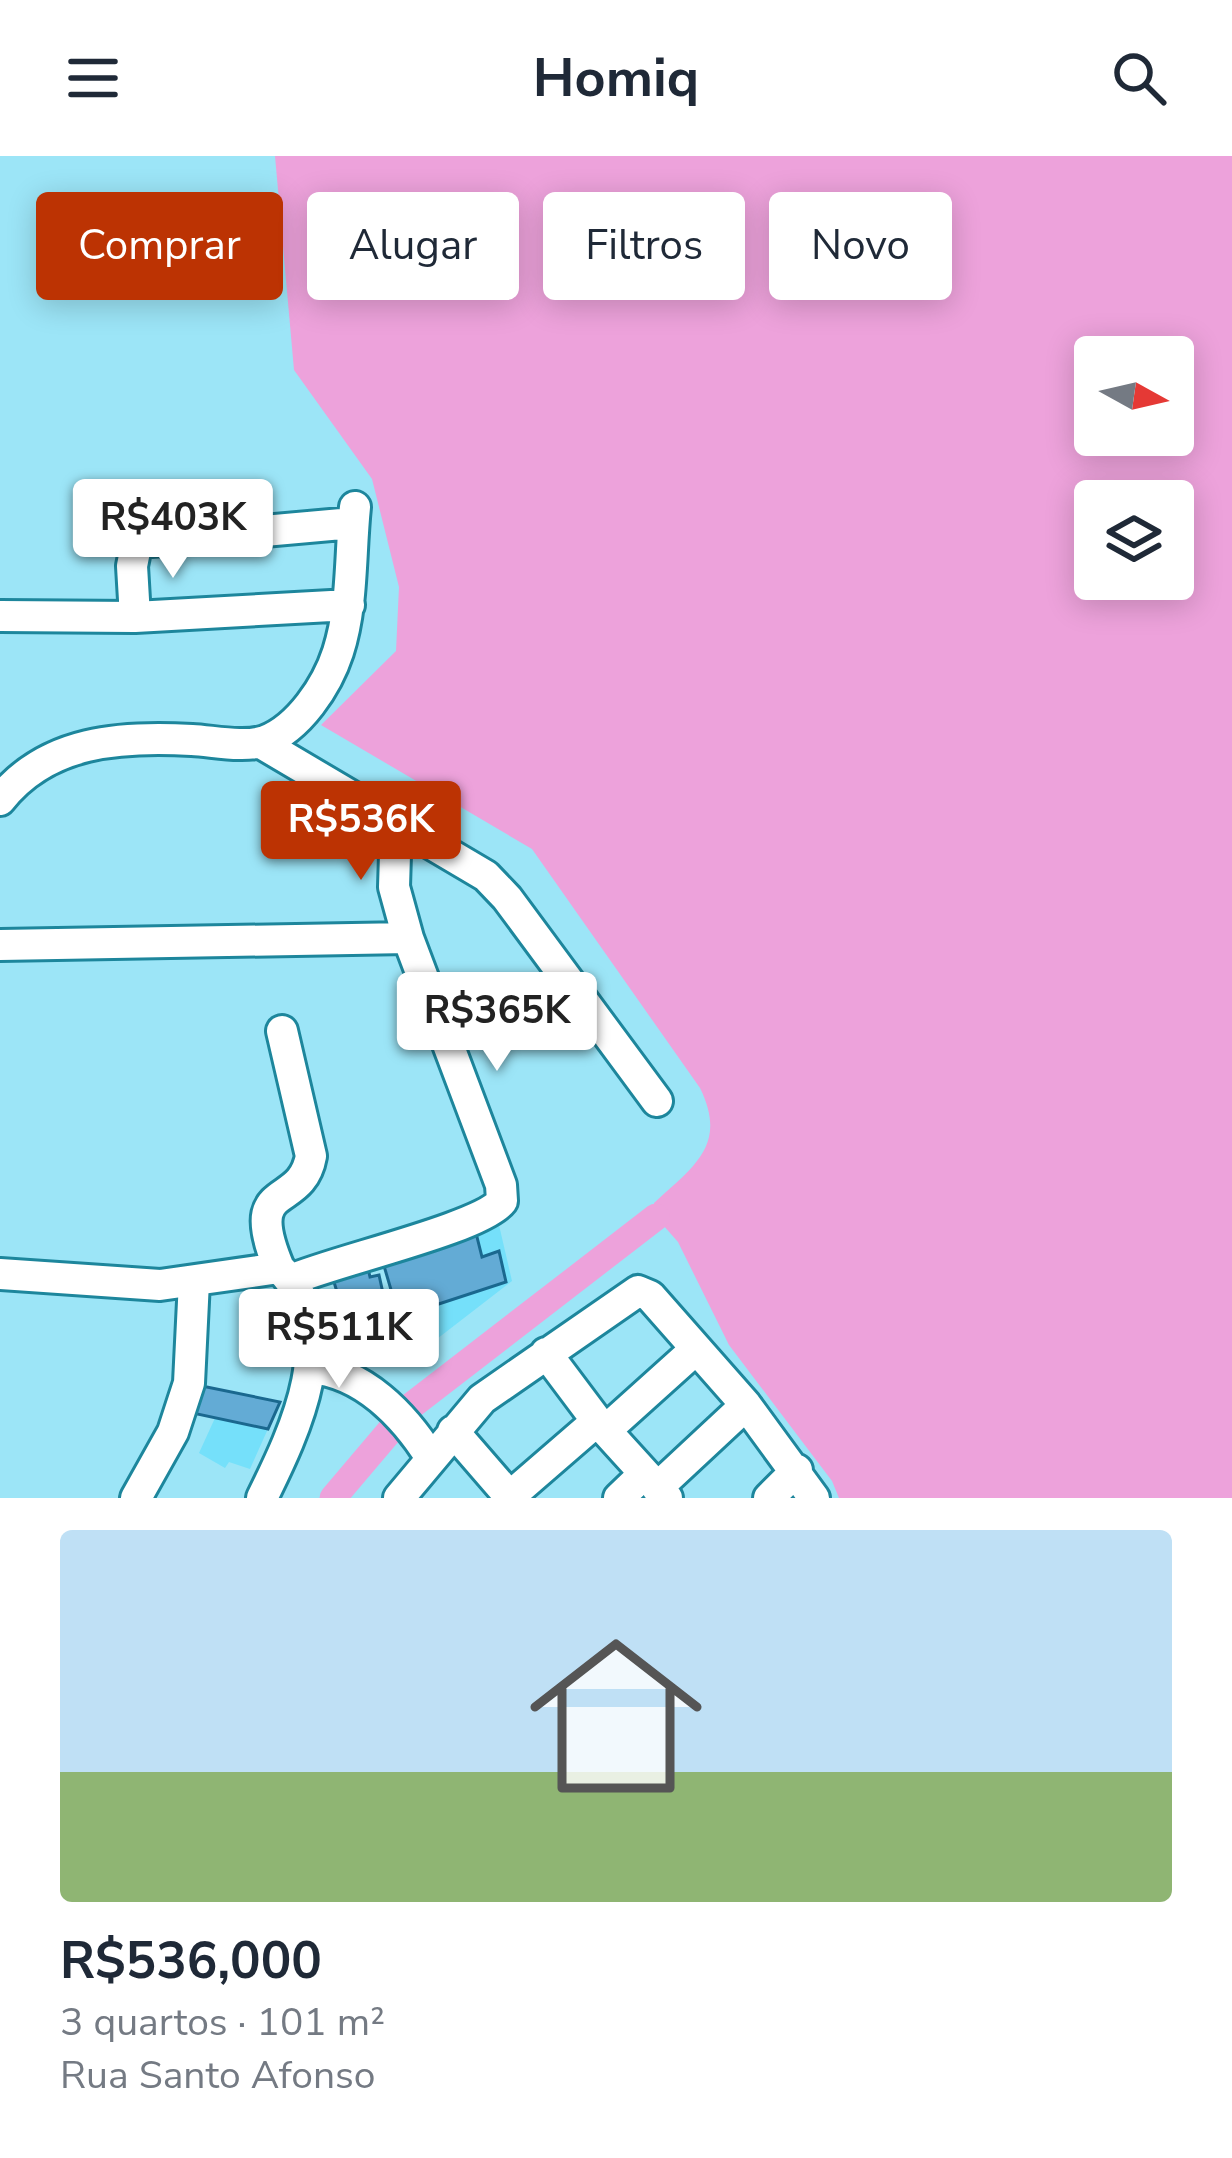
<!DOCTYPE html>
<html lang="pt">
<meta charset="utf-8">
<style>
:root{--surface:#fff;--page:#f6f6f7;--text:#1f2937;--muted:#747a83;--line:#e0e1e3;--accent:#bc3303}
body{margin:0;font-family:"Nunito Sans",sans-serif;background:var(--page);color:var(--text);height:100vh;display:flex;flex-direction:column;font-size:45px;white-space:nowrap}
*{box-sizing:border-box;margin:0}
p{font-size:39px;color:var(--muted)}
.icon{flex:none;width:66px;height:66px;fill:none;stroke:currentColor;stroke-width:2;stroke-linecap:round;stroke-linejoin:round}
.map{position:relative;height:1342px;overflow:hidden}
.details{display:flex;flex-direction:column;background:var(--surface);flex:1}
.details>*{flex:none}
.guide{position:absolute;left:36px;top:36px;width:1161px;height:108px;display:flex;gap:24px}
.needle{width:78px;rotate:98deg}
.tools{position:absolute;left:1074px;top:180px;display:grid;gap:24px}
.tools a{display:grid;place-items:center;width:120px;height:120px;border-radius:12px;background:var(--surface);box-shadow:0 6px 30px #0003;font-size:60px}
.price{position:absolute;translate:-50% -102px;padding:0 27px;border-radius:12px;background:#fff;color:#222;font-size:39px;line-height:78px;filter:drop-shadow(0 3px 6px #0008)}
.price::after{content:'';position:absolute;left:50%;top:72px;width:36px;height:27px;margin-left:-18px;background:inherit;clip-path:polygon(0 0,100% 0,50% 100%)}
.price.current{background:var(--accent);color:#fff}
ul{padding:0;list-style:none}
li{display:grid;align-content:center;gap:24px;height:636px;padding:0 60px}
li+li{border-top:3px solid var(--line)}
li span{display:grid;place-items:center;height:372px;border-radius:12px;color:#555}
li>.icon{margin-inline-start:auto}
span .icon{width:216px;height:216px;fill:#fffc;stroke-width:1}
li b{font-size:51px}
.pill{padding:0 42px;border-radius:12px;background:var(--surface);box-shadow:0 6px 30px #0003;font-size:42px;line-height:108px}
.pill.current{background:var(--accent);color:#fff}
header{display:flex;justify-content:space-between;align-items:center;height:156px;padding:0 60px;background:var(--surface);font-size:54px;font-weight:700}
.map>svg:first-child{display:block}
.built{fill:#75e0fa}
.water{fill:#eda2db;fill-rule:evenodd}
.lines{fill:none;stroke-linecap:round;stroke-linejoin:round}
.canal{stroke:#eda2db;stroke-width:27}
.building{fill:#63abd5;stroke:#1a688f;stroke-width:3}
.minor-casing{stroke:#1d869c;stroke-width:36}
.minor{stroke:#fff;stroke-width:30}
</style>
<header><svg class="icon" aria-label="menu" viewBox="0 0 24 24"><path d="M4 6h16M4 12h16M4 18h16"/></svg>Homiq<svg class="icon" aria-label="search" viewBox="0 0 24 24"><circle cx="10" cy="10" r="6"/><path d="M15 15l6 6"/></svg></header>
<div class="map">
<svg width="1232" height="1342" viewBox="0 0 1232 1342">
<rect width="100%" height="100%" fill="#9ce5f7"/>
<path class="built" d="M499 1069 512 1125 411 1203 381 1101Z
M192 1228 280 1246 250 1313 229 1306 225 1312 199 1297 215 1262 183 1255Z"/>
<path class="water" d="M275 0H1232V1342H839L832 1325 729 1189 678 1086 656 1061 654 1047C694 1010 728 989 700 932L532 693 321 569 396 495 399 431 372 323 294 214ZM1095 201H1173V279H1095ZM1095 345H1173V423H1095Z"/>
<g class="lines">
<path class="canal" d="M333 1342 411 1250 656 1061"/>
</g>
<path class="building" d="M476 1077 482 1101 499 1095 506 1126 399 1161 382 1103Z
M367 1108 370 1121 379 1119 386 1151 380 1152 386 1180 352 1186 334 1126 337 1114Z
M192 1228 280 1246 268 1273 183 1255Z"/>
<g class="lines">
<g class="minor-casing">
<path id="minor" d="M0 460 135 461 349 449
M135 461 132 410 136 390 140 386 353 367
M261 587 486 720 507 742 657 945
M0 644C47 584 122 580 192 584 213 585 244 592 265 585 299 572 327 530 338 496 353 449 350 399 355 351
M0 789 408 782
M279 1112C241 1021 301 1056 311 1000L282 875
M0 1118 160 1129 279 1112C344 1174 295 1275 262 1342
M291 1124C334 1105 482 1072 502 1045L501 1029 408 782 394 731 396 665
M546 1197 597 1265 667 1342
M310 1212C363 1216 404 1259 431 1302
M606 1274 696 1193
M453 1275 511 1342
M657 1332 746 1249
M136 1342 173 1276 189 1227 194 1125
M399 1342 482 1243 638 1135 650 1140 746 1249 814 1342
M508 1342 597 1265
M619 1342 644 1318
M769 1342 797 1314"/>
</g>
<use href="#minor" class="minor"/>
</g>
</svg>
<div class="tools">
<a><svg class="needle" viewBox="-14 -14 28 28"><path d="M0-13l5 13h-10z" fill="#e53935"/><path d="M0 13l5-13h-10z" fill="#747a83"/></svg></a>
<a><svg class="icon" aria-label="layers" viewBox="0 0 24 24"><path d="M12 4l9 5-9 5-9-5zM3 14l9 5 9-5"/></svg></a>
</div>
<b class="price" style="left:173px;top:425px">R$403K</b>
<b class="price current" style="left:361px;top:727px">R$536K</b>
<b class="price" style="left:497px;top:918px">R$365K</b>
<b class="price" style="left:339px;top:1235px">R$511K</b>
<div class="guide">
<a class="pill current">Comprar</a>
<a class="pill">Alugar</a>
<a class="pill">Filtros</a>
<a class="pill">Novo</a>
</div>
</div>
<section class="details">
<ul>
<li><span style="background:linear-gradient(#bfe0f5 65%,#8fb573 0)"><svg class="icon" aria-label="home" viewBox="0 0 24 24"><path d="M3 11l9-7 9 7M6 9v11h12V9"/></svg></span><div><b>R$536,000</b><p>3 quartos · 101 m²</p><p>Rua Santo Afonso</p></div></li>
</ul>
</section>
